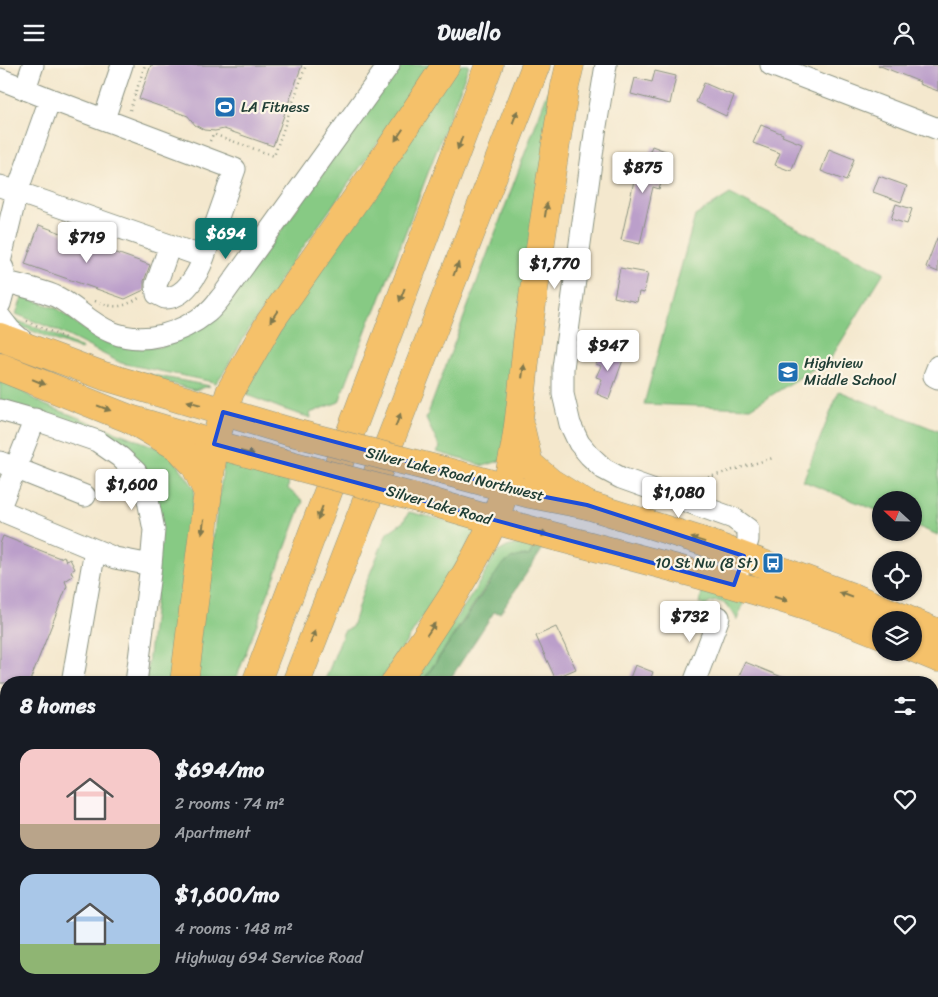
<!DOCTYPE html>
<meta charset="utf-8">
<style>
:root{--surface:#171b24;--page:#242831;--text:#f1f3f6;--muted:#9ea1a6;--accent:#0f766e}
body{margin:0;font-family:Sriracha,sans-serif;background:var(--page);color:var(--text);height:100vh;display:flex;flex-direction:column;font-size:19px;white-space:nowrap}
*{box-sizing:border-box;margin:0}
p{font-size:16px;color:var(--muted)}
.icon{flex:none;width:28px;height:28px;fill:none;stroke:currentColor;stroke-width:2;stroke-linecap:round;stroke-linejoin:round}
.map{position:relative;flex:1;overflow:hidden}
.sheet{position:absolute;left:0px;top:611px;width:939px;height:321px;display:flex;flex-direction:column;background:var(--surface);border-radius:20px 20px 0 0;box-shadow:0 1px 4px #0004}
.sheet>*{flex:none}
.needle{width:32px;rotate:292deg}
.tools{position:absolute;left:872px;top:426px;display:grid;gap:10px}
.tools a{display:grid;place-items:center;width:50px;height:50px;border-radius:50%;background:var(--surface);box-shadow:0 1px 4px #0004;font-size:25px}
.price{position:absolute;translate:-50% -42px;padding:0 11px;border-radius:5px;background:#fff;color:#222;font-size:16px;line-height:32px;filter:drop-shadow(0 1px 2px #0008)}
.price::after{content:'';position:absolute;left:50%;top:30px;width:15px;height:11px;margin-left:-8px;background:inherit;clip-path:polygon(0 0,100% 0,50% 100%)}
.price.current{background:var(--accent);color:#fff}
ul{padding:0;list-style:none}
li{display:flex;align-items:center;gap:15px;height:125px;padding:0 20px}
li span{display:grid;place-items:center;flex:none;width:140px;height:100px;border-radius:15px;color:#555}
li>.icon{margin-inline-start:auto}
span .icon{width:60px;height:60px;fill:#fffc;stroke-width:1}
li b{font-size:21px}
h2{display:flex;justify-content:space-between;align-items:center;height:60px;padding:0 20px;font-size:21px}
header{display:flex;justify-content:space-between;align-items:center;height:65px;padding:0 20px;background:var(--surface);font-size:22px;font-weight:800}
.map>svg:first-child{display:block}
.green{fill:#87ca84;stroke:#53845c}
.forest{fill:#6dae72;stroke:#467653}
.building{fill:#bb9fca}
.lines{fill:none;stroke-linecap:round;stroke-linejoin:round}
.minor-casing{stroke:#8a9281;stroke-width:23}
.major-casing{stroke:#8a9281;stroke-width:29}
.highway-casing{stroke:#8a9281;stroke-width:29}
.path{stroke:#8a9281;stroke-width:2.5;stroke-dasharray:1 4;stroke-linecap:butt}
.minor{stroke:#fff;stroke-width:21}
.major{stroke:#f5c16b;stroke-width:28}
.highway{stroke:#f5c16b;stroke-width:28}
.major-bridge-casing{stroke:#8a9281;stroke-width:29;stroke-linecap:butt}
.major-bridge{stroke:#f5c16b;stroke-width:28}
.oneway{fill:#7f784d}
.marked{fill:#1d4ed8;fill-opacity:0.2;stroke:#1d4ed8;stroke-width:4;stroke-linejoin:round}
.labels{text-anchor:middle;stroke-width:4.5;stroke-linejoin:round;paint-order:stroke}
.poi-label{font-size:15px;fill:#1f3d34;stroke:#fcf5e5;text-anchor:start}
.street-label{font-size:15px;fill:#1f3d34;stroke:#fcf5e5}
</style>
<header><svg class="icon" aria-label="menu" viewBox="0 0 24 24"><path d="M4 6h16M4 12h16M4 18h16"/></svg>Dwello<svg class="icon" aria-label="person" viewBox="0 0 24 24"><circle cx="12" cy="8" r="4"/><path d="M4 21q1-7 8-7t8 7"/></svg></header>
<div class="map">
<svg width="938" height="932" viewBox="0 0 938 932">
<rect width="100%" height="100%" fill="#fcf5e5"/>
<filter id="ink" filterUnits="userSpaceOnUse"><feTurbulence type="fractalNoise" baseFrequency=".02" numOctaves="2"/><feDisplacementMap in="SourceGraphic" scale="10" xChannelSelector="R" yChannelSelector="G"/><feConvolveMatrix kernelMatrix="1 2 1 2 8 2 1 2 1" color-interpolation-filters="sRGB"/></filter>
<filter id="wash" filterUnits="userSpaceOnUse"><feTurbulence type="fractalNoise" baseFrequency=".0096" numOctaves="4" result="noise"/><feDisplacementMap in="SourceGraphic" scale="20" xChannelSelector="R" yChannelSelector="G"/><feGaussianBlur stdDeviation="1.12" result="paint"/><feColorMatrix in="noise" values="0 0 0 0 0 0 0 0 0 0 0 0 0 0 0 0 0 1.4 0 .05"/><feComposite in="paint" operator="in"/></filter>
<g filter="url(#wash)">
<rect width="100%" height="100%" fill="#f4e8ce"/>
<path class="green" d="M400 0H437L374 83 279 216 273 230 248 266 224 307 215 319 213 317 121 298 56 265 16 249 23 231 58 244 89 268 107 277 129 282 143 283 159 282 173 278 227 241Z
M452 0H469L376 245 371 252 339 337 310 348 311 353 283 344 247 330 246 327 263 291Z
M554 10 560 12 502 395 484 401 437 387 440 383 426 354Z
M730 129 884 207 831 293 751 343 644 339 695 151Z
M10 253 53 269 82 283 81 285 12 258Z
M121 304 210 321 194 325Z
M0 313 45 340 169 387 195 424 176 567V604L174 617H146L158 512 140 401 0 336Z
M839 326 938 366V470L914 460V435H881V447L803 416Z
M224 397 289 413 288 424 303 436 235 617 192 618Z
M409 447 472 462 475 467 460 495 380 617 324 618 344 566 352 562 364 523 387 468 403 457Z
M518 479 534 481 529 491 521 490 488 518 422 617 412 618 475 525 492 495 498 487 507 482Z
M703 524 745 535 737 555C731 542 720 529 705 541L699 538Z
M75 926H100L98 932H72Z"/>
<path class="forest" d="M534 481 544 482 500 548 494 547 450 614H443L441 617 422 618 501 501C510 494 516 490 529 491Z"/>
<g id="blocks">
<path class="building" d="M151 0H302L273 81 224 64 215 66 204 65 195 60 188 51 139 34Z
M878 0H938V26L919 19 920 17Z
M655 6 676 11 670 39 631 29 635 13 652 17Z
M704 18 734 31 726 51 696 37Z
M761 60 783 69 782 71 802 79 791 106 775 100 780 88 753 78Z
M652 81 668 87 662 104 666 105 659 124 653 122 640 179 621 175 635 111 640 96 645 98Z
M829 84 854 94 846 116 821 106Z
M879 111 907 121 901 137 873 127Z
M896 139 912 144 907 159 891 154Z
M39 160 150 200 144 216V225L125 234 25 199Z
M937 173H938V207L926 202Z
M620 203 648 208 644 228 639 227 637 237 614 232Z
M603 283 624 292 609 334 597 329 602 314 596 312 601 301 596 299Z
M3 471 60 493 64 491 66 496 70 494 75 504 71 506 73 511 65 516 67 521 29 618H0V479Z
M556 562 576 604 555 613 536 571Z
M745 597 794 617V618H736Z
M635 600 653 607 649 618H628Z"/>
</g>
</g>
<g filter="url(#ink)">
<use href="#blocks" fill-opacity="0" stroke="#8a9281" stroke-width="1"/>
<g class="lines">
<g class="minor-casing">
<path id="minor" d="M606 0 596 61 563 303V329L570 359 579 378 589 390 604 404 621 413 733 453 748 464V475L734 520
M771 0 938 64
M0 14 50 34 17 127 0 197
M25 24 33 0
M104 54 122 0
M0 121 204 192 235 104 50 34
M170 180 156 220 157 229 165 233C185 233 198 209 204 192
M6 217C23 221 41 225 57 232 76 242 91 259 111 267 144 281 182 268 208 247 214 242 218 236 223 230L389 0
M0 239 6 217 3 203
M0 252 10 265 25 278
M938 301 934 311 938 313
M0 345 39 356 97 376 120 392 136 407 147 430 154 465 151 500 136 618
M0 397 85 431
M0 442 7 448 115 493 151 500
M0 442 35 354
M72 618 95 485
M694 618 719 552
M0 651 6 653
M0 742 6 745
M932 894 938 896
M373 926 383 932
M61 932 64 926"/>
</g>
<g class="major-casing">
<path id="major" d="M0 272 104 311 291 367
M0 302 130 354 214 379 280 397
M444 406 530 429 587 440 702 476 855 533 908 555
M432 437C522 465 614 486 704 511 764 528 824 545 881 569
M914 558 938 568
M914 583 938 593"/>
</g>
<g class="highway-casing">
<path id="highway" d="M130 354 178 382 195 400 208 428
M521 365 529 399 550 417 587 440
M184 618 214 379 230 327 270 257 372 111 446 0
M256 618 489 0
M296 618 536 0
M395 618C430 565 467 514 493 457 519 400 521 329 528 268 539 186 552 103 565 21L570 0
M127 932 130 926
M173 932 176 926
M199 932 202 926"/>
</g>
<path class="path" d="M130 45 145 0
M210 76 213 69 274 91 306 0
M95 236C117 244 121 243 141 232
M27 256 67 274
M690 420 693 417 773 393"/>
<use href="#minor" class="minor"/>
<use href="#major" class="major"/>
<use href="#highway" class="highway"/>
<g class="major-bridge-casing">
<path id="major-bridge" d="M291 367 444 406
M280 397 432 437"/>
</g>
<use href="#major-bridge" class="major-bridge"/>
</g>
<defs><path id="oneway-solid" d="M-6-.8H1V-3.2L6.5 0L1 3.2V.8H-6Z" transform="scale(1.25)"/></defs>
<g class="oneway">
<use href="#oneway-solid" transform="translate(515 52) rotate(-69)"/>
<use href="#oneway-solid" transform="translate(399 70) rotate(124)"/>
<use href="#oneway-solid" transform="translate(460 78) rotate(111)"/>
<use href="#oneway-solid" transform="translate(546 145) rotate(-81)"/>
<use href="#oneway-solid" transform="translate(456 204) rotate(-69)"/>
<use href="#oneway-solid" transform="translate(402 230) rotate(111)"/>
<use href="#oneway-solid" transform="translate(274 251) rotate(124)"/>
<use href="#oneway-solid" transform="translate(523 306) rotate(-83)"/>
<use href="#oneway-solid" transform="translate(39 317) rotate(22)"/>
<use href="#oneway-solid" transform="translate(194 338) rotate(-164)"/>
<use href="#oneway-solid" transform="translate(104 343) rotate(21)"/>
<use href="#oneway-solid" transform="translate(398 355) rotate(-69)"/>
<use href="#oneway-solid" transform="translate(247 388) rotate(15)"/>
<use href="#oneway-solid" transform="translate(320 448) rotate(111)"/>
<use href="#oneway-solid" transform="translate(203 462) rotate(97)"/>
<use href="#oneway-solid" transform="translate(541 468) rotate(14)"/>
<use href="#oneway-solid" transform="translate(698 475) rotate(-162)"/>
<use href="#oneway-solid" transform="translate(846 530) rotate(-159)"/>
<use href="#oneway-solid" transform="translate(781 534) rotate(18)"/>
<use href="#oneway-solid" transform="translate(431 564) rotate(-56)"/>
<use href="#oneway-solid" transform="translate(313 572) rotate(-69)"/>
</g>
</g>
<path class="marked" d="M223 347 530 429 587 440 744 491 734 520 214 379Z"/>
<defs>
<g id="stadium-square" transform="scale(1.125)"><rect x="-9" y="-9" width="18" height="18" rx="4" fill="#1f6fb2" stroke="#fcf5e5"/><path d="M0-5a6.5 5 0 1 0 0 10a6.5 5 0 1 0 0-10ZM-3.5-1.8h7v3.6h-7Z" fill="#fff"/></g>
<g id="school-square" transform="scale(1.125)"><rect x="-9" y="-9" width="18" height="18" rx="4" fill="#1f6fb2" stroke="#fcf5e5"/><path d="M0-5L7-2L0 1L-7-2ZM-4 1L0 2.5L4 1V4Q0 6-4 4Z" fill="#fff"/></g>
<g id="bus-square" transform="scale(1.125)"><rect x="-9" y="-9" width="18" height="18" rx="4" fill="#1f6fb2" stroke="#fcf5e5"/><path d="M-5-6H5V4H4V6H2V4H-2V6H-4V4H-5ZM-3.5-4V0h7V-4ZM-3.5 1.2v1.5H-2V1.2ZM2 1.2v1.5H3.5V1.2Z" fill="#fff"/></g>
</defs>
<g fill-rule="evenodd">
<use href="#stadium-square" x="225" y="42"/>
<use href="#school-square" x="788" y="307"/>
<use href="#bus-square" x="773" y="498"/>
</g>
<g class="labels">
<g class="poi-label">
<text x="241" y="47">LA Fitness</text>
<text x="804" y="303">Highview<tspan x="804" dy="17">Middle School</tspan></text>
<text x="757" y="503" text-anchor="end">10 St Nw (8 St)</text>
</g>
<g class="street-label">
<text transform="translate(455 409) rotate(14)" y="5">Silver Lake Road Northwest</text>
<text transform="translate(439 440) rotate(16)" y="5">Silver Lake Road</text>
</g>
</g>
</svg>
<div class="tools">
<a><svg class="needle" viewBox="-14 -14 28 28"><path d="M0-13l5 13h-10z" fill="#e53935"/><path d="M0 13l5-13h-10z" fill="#9ea1a6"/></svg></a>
<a><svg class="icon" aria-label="locate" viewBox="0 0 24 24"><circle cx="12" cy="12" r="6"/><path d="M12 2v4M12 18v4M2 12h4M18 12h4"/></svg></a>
<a><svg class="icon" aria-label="layers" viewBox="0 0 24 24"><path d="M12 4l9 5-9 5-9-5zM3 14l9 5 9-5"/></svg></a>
</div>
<b class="price" style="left:643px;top:129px">$875</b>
<b class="price current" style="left:226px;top:195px">$694</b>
<b class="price" style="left:87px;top:199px">$719</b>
<b class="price" style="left:555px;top:225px">$1,770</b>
<b class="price" style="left:608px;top:307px">$947</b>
<b class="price" style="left:132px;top:446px">$1,600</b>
<b class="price" style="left:679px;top:454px">$1,080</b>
<b class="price" style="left:690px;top:578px">$732</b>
<section class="sheet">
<h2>8 homes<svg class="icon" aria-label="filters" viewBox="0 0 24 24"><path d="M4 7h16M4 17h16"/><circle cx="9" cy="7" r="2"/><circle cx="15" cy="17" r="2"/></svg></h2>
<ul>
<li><span style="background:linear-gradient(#f6c9c9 75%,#b9a48a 0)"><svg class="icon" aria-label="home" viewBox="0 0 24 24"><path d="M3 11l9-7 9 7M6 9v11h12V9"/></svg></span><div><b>$694/mo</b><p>2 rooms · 74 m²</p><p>Apartment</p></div><svg class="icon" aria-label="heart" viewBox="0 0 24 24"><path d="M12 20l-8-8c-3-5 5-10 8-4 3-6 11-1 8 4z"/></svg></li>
<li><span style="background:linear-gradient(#a9c7e8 70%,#8fb573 0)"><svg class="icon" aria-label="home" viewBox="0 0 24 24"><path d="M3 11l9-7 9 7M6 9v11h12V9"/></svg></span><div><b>$1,600/mo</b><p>4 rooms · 148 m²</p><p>Highway 694 Service Road</p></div><svg class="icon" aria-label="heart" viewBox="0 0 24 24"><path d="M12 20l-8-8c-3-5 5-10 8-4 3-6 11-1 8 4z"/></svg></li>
</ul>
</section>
</div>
